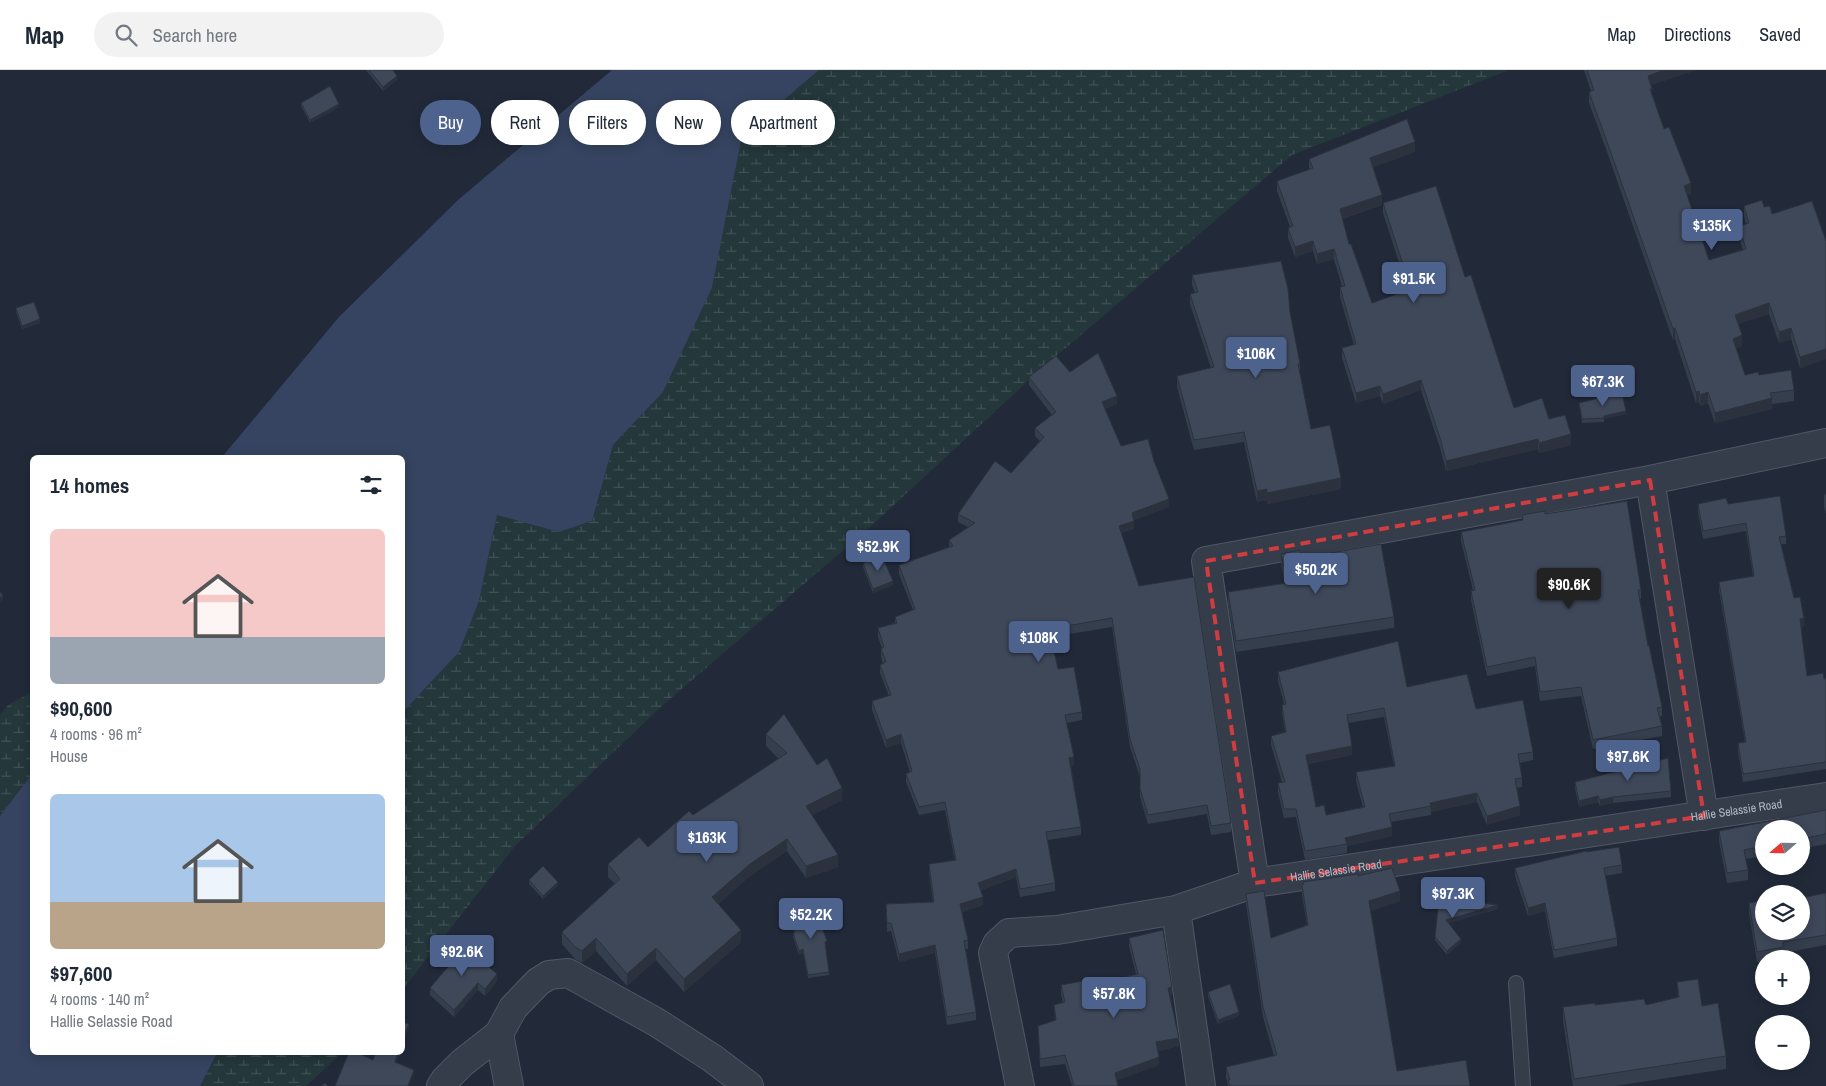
<!DOCTYPE html>
<meta charset="utf-8">
<style>
:root{--surface:#fff;--page:#f2f2f3;--text:#1f2937;--muted:#747a83;--line:#e0e1e3;--accent:#4d628d}
body{margin:0;font-family:"Archivo Narrow",sans-serif;background:var(--page);color:var(--text);height:100vh;display:flex;flex-direction:column;font-size:19px;white-space:nowrap}
*{box-sizing:border-box;margin:0}
p{font-size:16px;color:var(--muted)}
.icon{flex:none;width:28px;height:28px;fill:none;stroke:currentColor;stroke-width:2;stroke-linecap:round;stroke-linejoin:round}
.map{position:relative;flex:1;overflow:hidden}
.side{position:absolute;left:30px;top:385px;width:375px;height:600px;display:flex;flex-direction:column;background:var(--surface);border-radius:8px;box-shadow:0 2px 12px #0003}
.side>*{flex:none}
.top-card{position:absolute;left:420px;top:30px;width:475px;height:45px;display:flex;gap:10px}
.needle{width:32px;rotate:250deg}
.buttons{position:absolute;left:1755px;top:750px;display:grid;gap:10px}
.buttons a{display:grid;place-items:center;width:55px;height:55px;border-radius:50%;background:var(--surface);box-shadow:0 2px 12px #0003;font-size:25px}
.price{position:absolute;translate:-50% -42px;padding:0 11px;border-radius:5px;background:var(--accent);color:#fff;font-size:16px;line-height:32px;filter:drop-shadow(0 1px 2px #0008)}
.price::after{content:'';position:absolute;left:50%;top:30px;width:15px;height:11px;margin-left:-8px;background:inherit;clip-path:polygon(0 0,100% 0,50% 100%)}
.price.on{background:#222;color:#fff}
ul{padding:0;list-style:none}
li{display:grid;align-content:center;gap:10px;height:265px;padding:0 20px}
li span{display:grid;place-items:center;height:155px;border-radius:8px;color:#555}
li>.icon{margin-inline-start:auto}
span .icon{width:90px;height:90px;fill:#fffc;stroke-width:1}
li b{font-size:21px}
h2{display:flex;justify-content:space-between;align-items:center;height:60px;padding:0 20px;font-size:21px}
.chip{padding:0 18px;border-radius:22px;background:var(--surface);box-shadow:0 2px 12px #0003;font-size:18px;line-height:45px}
.chip.on{background:var(--accent);color:#fff}
header{display:flex;align-items:center;gap:30px;box-sizing:border-box;height:70px;padding:0 25px;background:var(--surface);border-bottom:1px solid var(--line)}
header strong{font-size:24px}
nav{display:flex;gap:28px;margin-inline-start:auto;font-size:18px}
.search{width:350px;height:45px;background:var(--page);display:flex;align-items:center;gap:12px;box-sizing:border-box;padding:0 18px;border-radius:28px;color:var(--muted);font-size:19px}
.map>svg:first-child{display:block}
.wetland{fill:url(#wetland-marsh)}
.water{fill:#364461}
.lines{fill:none;stroke-linecap:round;stroke-linejoin:round}
.service-casing{stroke:#515765;stroke-width:16}
.minor-casing{stroke:#515765;stroke-width:30}
.service{stroke:#363d4a;stroke-width:14}
.minor{stroke:#363d4a;stroke-width:28}
.wall{fill:#353e4d;fill-rule:evenodd}
.shaded-wall{fill:#2b323e}
.building{fill:#3e4859;stroke:#2b323e;fill-rule:evenodd}
.marked{fill:none;stroke:#d03d40;stroke-width:4;stroke-dasharray:10 6;stroke-linejoin:round}
.labels{text-anchor:middle;stroke-width:4;stroke-linejoin:round;paint-order:stroke}
.street-label{font-size:12px;fill:#b1b7c6;stroke:#1b222f}
</style>
<header>
<strong>Map</strong>
<div class="search"><svg class="icon" aria-label="search" viewBox="0 0 24 24"><circle cx="10" cy="10" r="6"/><path d="M15 15l6 6"/></svg>Search here</div>
<nav><a>Map</a><a>Directions</a><a>Saved</a></nav>
</header>
<div class="map">
<svg width="1826" height="1016" viewBox="0 0 1826 1016">
<defs>
<pattern id="wetland-marsh" width="20" height="14" patternUnits="userSpaceOnUse" patternTransform="scale(1.25)"><rect width="20" height="14" fill="#24373b"/><path d="M1 5h8M5 5V1M11 12h8M15 12V8" fill="none" stroke="#415256"/></pattern>
</defs>
<rect width="100%" height="100%" fill="#222a3a"/>
<path class="wetland" d="M819 0H1509L1292 85 1041 299 869 458 663 635 515 776 403 919V642L459 582 479 531 497 444 559 462 592 451 613 375 663 322 712 218 742 66Z
M32 622V704L0 746V645L8 635Z
M217 983H342L306 1016H200Z"/>
<path class="water" d="M612 0H819L742 66 712 218 663 322 613 375 592 451 559 462 497 445 479 531 459 582 403 642 402 388 222 387 339 247 458 130Z
M32 704V982L217 983 200 1016H0V746Z"/>
<g class="lines">
<g class="service-casing">
<path id="service" d="M1516 913 1523 1016"/>
</g>
<g class="minor-casing">
<g id="minor">
<path d="M1650 410 1704 746"/>
<path d="M1255 813 1206 491 1650 410 1826 373"/>
<path d="M1176 840 1201 1016"/>
<path d="M499 964 509 1016"/>
<path d="M441 1016 445 1010 462 993 499 964 513 938 538 912 549 905 568 903 656 952 712 988 749 1016"/>
<path id="s1" d="M1020 1016 993 883 997 874 1009 863 1057 860 1176 840 1255 813 1826 727"/>
</g>
</g>
<use href="#service" class="service"/>
<use href="#minor" class="minor"/>
</g>
<path class="wall" d="M366 0H393L397 10 383 21Z
M1584 0H1696L1651 15 1652 24 1664 59 1691 124 1687 125 1709 190 1743 180 1739 167V156L1746 154 1744 147V136L1764 137 1772 144 1826 171V289L1800 298 1791 269 1779 273 1769 244 1738 254 1742 276 1736 278 1745 305H1759L1794 320V331L1772 334V339L1715 353 1708 333 1700 336 1699 332 1696 333 1675 269 1673 270 1606 79 1589 33V22L1591 21Z
M301 33 339 37 310 53 301 36Z
M1415 82 1373 97 1382 135 1342 149 1349 174 1372 233 1408 220 1383 143V133L1465 207 1514 338 1549 349 1571 375 1539 383 1538 379 1446 401 1441 381 1421 320 1383 334 1380 326 1356 333 1342 288V278L1354 275 1340 227V217H1342L1334 189 1317 194 1313 181 1295 187 1288 168V158L1290 157 1277 121V111L1309 100V89Z
M1192 205 1290 242 1300 294V303L1311 359 1341 419 1267 434V430L1257 432 1244 372 1194 380 1177 317V306L1211 298 1190 234V224L1195 223 1192 215Z
M16 238 40 253 22 259 16 242Z
M1070 302 1117 334 1105 339 1121 376 1154 391 1169 437 1134 450V459L1121 463 1139 516 1231 753V762L1211 765 1207 744 1148 754 1140 727V707L1130 677 1112 557 1051 567 1058 599 1082 642V650L1067 653 1074 695 1071 696 1081 757V765L1048 770 1055 813V821L1020 827 1016 807 981 820 983 835 962 842 968 870V879H966L976 942V950L947 955 935 883 899 892 891 861 887 862 886 834 933 832 929 803V794L955 791 945 740 919 745 906 712V704L910 702 901 673 886 678 872 640V631L889 626 880 603V595L883 594 881 587V579L882 578 878 567V558L895 553V547L913 540 899 504V495L949 477V470L968 457 958 452V444L1011 403 1040 371 1035 366V358L1052 345 1029 315V307Z
M1579 333 1626 344 1604 349V352L1582 353Z
M1826 424V444L1824 437V425Z
M1698 434H1728L1786 466V474H1781L1794 528 1804 556 1801 557 1807 606 1826 608V699L1743 712 1738 681V673L1745 672 1719 520V512L1753 506 1746 461 1703 469 1698 442Z
M1545 444 1641 520V529H1639L1648 576 1662 637V646L1659 647 1662 656V666L1593 679 1581 626 1540 631 1535 596 1487 606 1471 530V521L1473 520 1461 471V462L1522 450V445Z
M1281 484 1302 488 1394 547V558L1236 582 1228 533V522L1285 513 1281 495Z
M863 493 893 515 873 523 863 497Z
M1278 602 1407 617 1476 639 1533 682V690L1520 693 1522 708V717L1517 718 1520 745 1487 755 1477 732 1431 742V745L1391 752 1392 766 1347 776V783L1305 790 1296 747 1284 748 1278 722V713L1282 712 1271 675V666L1285 662 1282 643V635L1284 634 1278 611ZM1384 647 1394 696 1356 702V711L1363 737 1326 745 1316 737 1308 694 1352 685 1348 653Z
M766 664 817 695 842 730 812 745 838 797 806 808 787 781 750 806 718 834 741 872 684 922 656 890 627 916 596 881 582 893 575 889 562 874V862L615 814 608 807V794L648 777 693 745 779 689 766 676Z
M1575 712 1671 721V727L1613 733 1600 736 1598 732 1579 737 1575 718Z
M1826 740V774L1801 779V759H1764V786L1746 789 1748 800V810L1727 813 1719 771V761Z
M1586 782 1622 795V803L1605 806 1617 868V876L1554 888 1545 841 1528 846 1515 806V798Z
M1358 806 1400 831 1370 841 1397 1001 1470 1016H1228L1226 1007V997L1274 986 1263 947 1246 834V824L1271 868 1307 855 1302 825V815H1303V812Z
M529 810 558 815 543 829 529 814Z
M1826 823V875L1783 883V888L1777 889H1764V891L1757 892 1749 843V833L1764 861Z
M1439 828 1498 839 1448 853 1461 872 1447 885 1435 870Z
M787 842 827 875H825L829 905 808 908 803 883 799 885 793 867V863H794L787 846Z
M1129 868 1172 925 1170 926 1179 976 1158 981 1159 995 1117 1010 1118 1016H1072L1065 994 1040 997 1038 956 1055 951 1054 935 1063 933 1061 924V915L1084 916 1136 904 1129 876Z
M447 888 497 911 485 926 478 920 454 947 430 925V918L449 896 447 895Z
M1677 912 1702 936 1726 986V999L1615 1016H1573L1563 951V937L1595 935H1646L1678 927Z
M1208 922 1239 946 1218 954 1208 926Z"/>
<path class="shaded-wall" d="M1664 0H1696L1648 16V6Z
M397 6V10L383 21V17Z
M339 34V37L310 53V50Z
M1415 72V82L1370 98V88Z
M1691 113V124L1684 127V116Z
M1382 125V135L1340 149V139Z
M1313 171V181L1295 187V177Z
M1334 179V189L1317 194V184Z
M1769 233V244L1735 255V245Z
M40 249V253L22 259V256Z
M1675 258V269L1673 270V259Z
M1791 258V269L1779 273V262Z
M1742 265V276L1733 280V269Z
M1826 279V289L1800 298V287Z
M1421 310V320L1383 334V324Z
M1380 316V326L1356 333V323Z
M1699 321V332L1696 333V322Z
M1708 322V333L1700 336V325Z
M1117 326V334L1102 340V332Z
M1772 328V339L1715 353V343Z
M1626 341V344L1604 349V346Z
M1571 364V375L1539 383V373Z
M1538 369V379L1446 401V391Z
M1341 408V419L1267 434V423Z
M1267 419V430L1257 432V421Z
M1169 429V437L1132 451V443Z
M1134 451V459L1119 464V456Z
M893 511V515L873 523V519Z
M3 526V529L0 532V528Z
M1804 548V556L1800 557V549Z
M901 664V673L886 678V670Z
M1352 676V685L1306 694V685Z
M1074 687V695L1069 696V688Z
M842 718V730L806 748V736Z
M1477 723V732L1431 742 1430 733Z
M1598 726V732L1579 737V731Z
M1613 727V733L1600 736V730Z
M1520 736V745L1487 755V746Z
M1392 757V766L1347 776 1345 768Z
M787 769V781L750 806 712 840V827L750 794Z
M838 785V797L806 808V796Z
M1016 799V807L978 821V813Z
M558 812V815L543 829V826Z
M1400 821V831L1369 841V831Z
M983 827V835L960 843V834Z
M1545 833V841L1528 846V838Z
M1498 835V839L1446 854V850Z
M741 860V872L684 922V909Z
M596 868V881L582 893V881Z
M1461 869V872L1447 885V881Z
M935 875V883L899 892V884Z
M656 878V890L627 916V904Z
M803 879V883L799 885V881Z
M497 904V911L485 926V919Z
M478 913V920L454 947V940Z
M1172 917V925L1168 927V918Z
M1239 942V946L1218 954V950Z
M409 954V958L402 976V971Z
M1179 968V976L1156 981V972Z
M398 982H400L395 996V992Z
M1159 987V995L1115 1011V1003Z
M414 1000V1004L409 1016H408Z"/>
<path class="building" d="M369 0H393L397 6 383 17Z
M1587 0H1664L1648 6 1652 19H1650L1664 59 1669 57 1691 113 1684 116 1709 190 1746 179 1739 156 1749 153 1744 136 1762 130 1764 137 1770 136 1772 144 1812 131 1826 171V279L1800 287 1791 258 1779 262 1769 233 1735 245 1742 265 1733 269 1745 305 1758 302 1759 305 1791 300 1794 320 1770 323 1772 328 1715 343 1708 322 1700 325 1699 321 1696 322 1675 258 1673 259 1606 69 1589 22 1594 20Z
M330 16 339 34 310 50 301 33Z
M1407 49 1415 72 1370 88 1382 125 1340 139 1349 174H1351L1372 233 1411 219 1383 133 1436 116 1465 207 1471 205 1514 338 1542 328 1549 349 1565 345 1571 364 1539 373 1538 369 1446 391 1441 371 1421 310 1383 324 1380 316 1356 323 1342 278 1356 274 1340 217 1345 216 1334 179 1317 184 1313 171 1295 177 1288 158 1293 156 1277 111 1313 98 1309 89Z
M1281 191 1288 219 1290 242 1300 294H1298L1311 359 1330 355 1341 408 1267 423V419L1257 421 1244 362 1194 370 1177 306 1214 297 1190 224 1198 222 1192 205Z
M34 232 40 249 22 256 16 238Z
M1098 283 1117 326 1102 332 1121 376 1148 369 1154 391 1169 429 1132 443 1134 451 1119 456 1139 516 1194 507 1231 753 1211 756 1207 735 1148 745 1140 719V699L1130 669 1112 548 1049 559 1058 599 1074 597 1082 642 1065 645 1074 687 1069 688 1081 757 1046 762 1055 813 1020 819 1016 799 978 813 983 827 960 834 968 870 964 871 976 942 947 947 935 875 899 884 891 853H887L886 834 934 832 929 794 956 790 945 732 919 737 906 704 912 701 901 664 886 670 872 631 891 625 880 595 886 592 881 579 884 577 878 558 897 553 895 547 915 539 899 495 953 476 949 470 975 453 958 444 995 391 1011 403 1044 367 1035 358 1056 342 1029 307 1056 286 1070 302Z
M1622 322 1626 341 1604 346V348L1582 349 1579 333Z
M1780 426 1786 466 1779 467 1794 528 1800 527 1804 548 1800 549 1807 606 1823 603 1824 609 1826 608V692L1743 704 1738 673 1746 672 1719 512 1754 506 1746 453 1703 461 1698 434 1726 428 1728 434Z
M1627 431 1641 520H1638L1648 576 1649 575 1662 637 1657 638 1662 656 1593 670 1581 617 1540 622 1535 587 1487 597 1471 521 1475 520 1461 462 1523 450 1522 445 1545 441V444Z
M1381 474 1394 547 1236 571 1228 522 1287 513 1281 484 1300 480 1302 488Z
M882 486 893 511 873 519 863 493Z
M0 521 3 526 0 528Z
M1398 571 1407 617 1467 604 1476 639 1523 630 1533 682 1518 684 1522 708 1515 709 1520 736 1487 746 1477 723 1430 733 1431 736 1389 744 1392 757 1345 768 1347 774 1305 781 1296 739H1284L1278 713 1285 712 1271 666 1286 662 1282 635 1286 634 1278 602ZM1384 638 1395 696 1356 702 1365 737 1326 745 1324 735 1316 737 1306 685 1352 676 1347 645Z
M784 644 817 695 827 688 842 718 806 736 838 785 806 796 787 769 750 794 712 827 741 860 684 909 656 878 627 904 596 868 582 881 575 877 562 862 620 809 608 794 639 767 648 777 689 741 693 745 787 683 766 664Z
M1668 688 1671 721 1613 727 1600 730 1598 726 1579 731 1575 712Z
M1826 740V764L1801 769V759H1764V776L1744 780 1748 800 1727 803 1719 761Z
M1619 777 1622 795 1604 798 1617 868 1554 880 1545 833 1528 838 1515 798 1586 781V782Z
M543 796 558 812 543 826 529 810Z
M1392 798 1400 821 1369 831 1397 1001 1466 990 1470 1016H1230L1228 1010H1230L1226 997 1277 985 1263 937 1246 824 1264 821 1271 868 1308 855 1302 815H1303V812L1358 804V806Z
M1826 823V865L1783 872V877L1757 882 1749 833 1764 830V861H1801V828Z
M1439 828 1498 835 1446 850 1461 869 1447 881 1435 867Z
M816 841 827 871 825 872 829 902 808 905 803 879 799 881 793 863 795 862 787 842Z
M1163 860 1172 917 1168 918 1179 968 1156 972 1159 987 1115 1003 1118 1016H1074L1065 985 1040 989 1038 956 1056 950 1054 935 1065 932 1061 915 1083 911 1084 916 1138 904 1129 868Z
M461 873 497 904 485 919 478 913 454 940 430 918 452 892 447 888Z
M1698 909 1702 936 1718 933 1726 986 1574 1009 1563 937 1595 933V935L1644 929 1646 935 1679 927 1677 912Z
M1230 914 1239 942 1218 950 1208 922Z
M402 952 409 954 402 971Z
M349 982H356L373 990 376 982H398L395 992 414 1000 408 1016H335Z
M325 1013 328 1016H321Z"/>
<path class="marked" d="M1650 410 1704 746 1255 813 1206 491Z"/>
<g class="labels">
<g class="street-label">
<text dy="4" stroke="none"><textPath href="#s1" startOffset="901">Hallie Selassie Road</textPath></text>
<text dy="4" stroke="none"><textPath href="#s1" startOffset="496">Hallie Selassie Road</textPath></text>
</g>
</g>
</svg>
<div class="buttons">
<a><svg class="needle" viewBox="-14 -14 28 28"><path d="M0-13l5 13h-10z" fill="#e53935"/><path d="M0 13l5-13h-10z" fill="#747a83"/></svg></a>
<a><svg class="icon" aria-label="layers" viewBox="0 0 24 24"><path d="M12 4l9 5-9 5-9-5zM3 14l9 5 9-5"/></svg></a>
<a>+</a>
<a>−</a>
</div>
<b class="price" style="left:1712px;top:181px">$135K</b>
<b class="price" style="left:1414px;top:234px">$91.5K</b>
<b class="price" style="left:1256px;top:309px">$106K</b>
<b class="price" style="left:1603px;top:337px">$67.3K</b>
<b class="price" style="left:878px;top:502px">$52.9K</b>
<b class="price" style="left:1316px;top:525px">$50.2K</b>
<b class="price on" style="left:1569px;top:540px">$90.6K</b>
<b class="price" style="left:1039px;top:593px">$108K</b>
<b class="price" style="left:1628px;top:712px">$97.6K</b>
<b class="price" style="left:707px;top:793px">$163K</b>
<b class="price" style="left:1453px;top:849px">$97.3K</b>
<b class="price" style="left:811px;top:870px">$52.2K</b>
<b class="price" style="left:462px;top:907px">$92.6K</b>
<b class="price" style="left:1114px;top:949px">$57.8K</b>
<div class="top-card">
<a class="chip on">Buy</a>
<a class="chip">Rent</a>
<a class="chip">Filters</a>
<a class="chip">New</a>
<a class="chip">Apartment</a>
</div>
<section class="side">
<h2>14 homes<svg class="icon" aria-label="filters" viewBox="0 0 24 24"><path d="M4 7h16M4 17h16"/><circle cx="9" cy="7" r="2"/><circle cx="15" cy="17" r="2"/></svg></h2>
<ul>
<li><span style="background:linear-gradient(#f6c9c9 70%,#9aa5b1 0)"><svg class="icon" aria-label="home" viewBox="0 0 24 24"><path d="M3 11l9-7 9 7M6 9v11h12V9"/></svg></span><div><b>$90,600</b><p>4 rooms · 96 m²</p><p>House</p></div></li>
<li><span style="background:linear-gradient(#a9c7e8 70%,#b9a48a 0)"><svg class="icon" aria-label="home" viewBox="0 0 24 24"><path d="M3 11l9-7 9 7M6 9v11h12V9"/></svg></span><div><b>$97,600</b><p>4 rooms · 140 m²</p><p>Hallie Selassie Road</p></div></li>
</ul>
</section>
</div>
